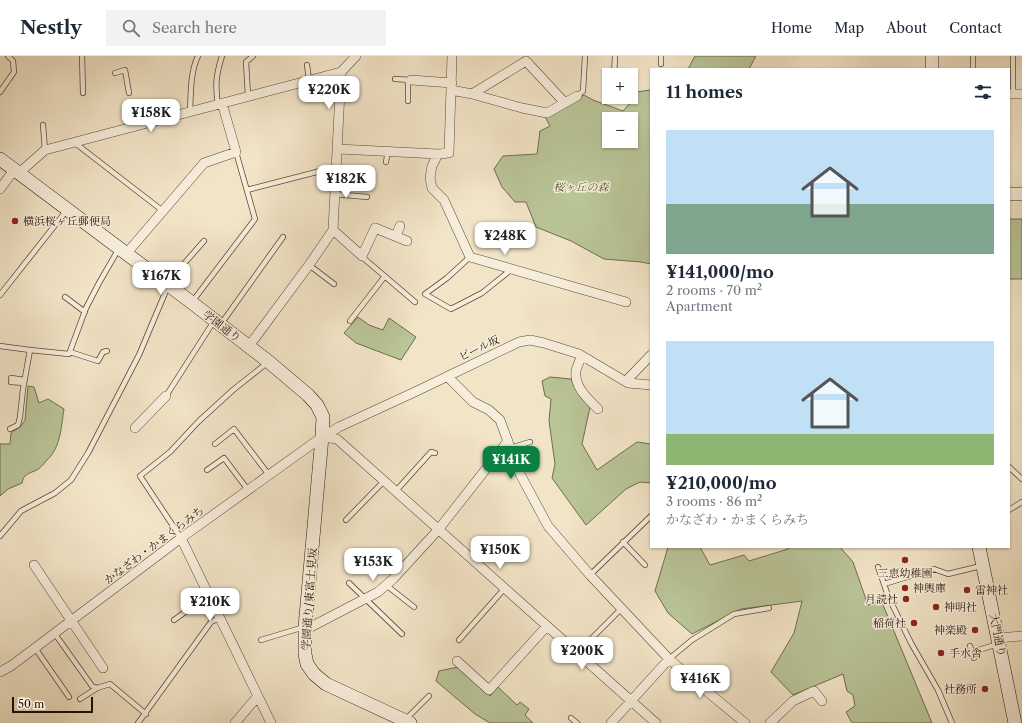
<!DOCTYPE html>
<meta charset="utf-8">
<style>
:root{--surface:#fff;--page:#f2f2f3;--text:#1f2937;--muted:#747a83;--line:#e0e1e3;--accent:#0b8043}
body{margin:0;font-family:"Libre Caslon Text","Noto Serif JP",serif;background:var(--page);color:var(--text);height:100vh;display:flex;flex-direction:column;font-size:15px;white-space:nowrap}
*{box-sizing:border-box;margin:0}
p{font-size:13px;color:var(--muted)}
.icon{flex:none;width:22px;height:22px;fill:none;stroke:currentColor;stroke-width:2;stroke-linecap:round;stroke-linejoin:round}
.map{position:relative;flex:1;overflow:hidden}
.panel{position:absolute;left:650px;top:12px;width:360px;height:480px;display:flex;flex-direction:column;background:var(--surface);border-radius:0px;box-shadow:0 1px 3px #0004}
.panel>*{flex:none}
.controls{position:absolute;left:602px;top:12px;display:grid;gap:8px}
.controls a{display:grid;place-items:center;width:36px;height:36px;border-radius:0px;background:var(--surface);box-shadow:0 1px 3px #0004;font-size:20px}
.scale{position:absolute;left:12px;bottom:10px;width:81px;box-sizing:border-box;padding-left:4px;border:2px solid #251604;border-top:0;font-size:11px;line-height:14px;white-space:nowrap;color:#251604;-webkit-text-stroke:3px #f7eddb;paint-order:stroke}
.price{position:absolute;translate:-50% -34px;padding:0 9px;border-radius:8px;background:#fff;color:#222;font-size:13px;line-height:26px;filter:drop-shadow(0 1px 2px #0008)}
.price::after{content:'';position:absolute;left:50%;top:24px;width:12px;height:9px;margin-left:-6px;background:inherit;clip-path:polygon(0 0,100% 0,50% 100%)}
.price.active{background:var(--accent);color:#fff}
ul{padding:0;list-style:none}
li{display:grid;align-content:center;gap:8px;height:212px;padding:0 16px}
li span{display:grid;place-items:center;height:124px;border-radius:0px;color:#555}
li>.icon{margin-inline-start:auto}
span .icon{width:72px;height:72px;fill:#fffc;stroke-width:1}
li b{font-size:17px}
h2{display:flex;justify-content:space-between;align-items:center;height:48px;padding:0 16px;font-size:17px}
header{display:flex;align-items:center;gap:24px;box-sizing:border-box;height:56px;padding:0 20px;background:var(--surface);border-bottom:1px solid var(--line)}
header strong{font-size:19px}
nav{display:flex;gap:22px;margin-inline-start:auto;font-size:14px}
.search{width:280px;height:36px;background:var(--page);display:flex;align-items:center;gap:10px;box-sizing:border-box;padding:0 14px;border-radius:0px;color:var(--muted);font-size:15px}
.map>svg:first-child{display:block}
.green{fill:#b9c497;stroke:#6f6d4e;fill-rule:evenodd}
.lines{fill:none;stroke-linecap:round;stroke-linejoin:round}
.lane-casing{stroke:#584a35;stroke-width:6}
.street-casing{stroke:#584a35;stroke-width:10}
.secondary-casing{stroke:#251604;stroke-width:14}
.lane{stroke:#f7eddb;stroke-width:4.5}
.street{stroke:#f7eddb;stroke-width:9}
.secondary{stroke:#f7eddb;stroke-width:13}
.poi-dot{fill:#8f2418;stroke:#f7eddb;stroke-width:1.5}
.labels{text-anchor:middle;stroke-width:3;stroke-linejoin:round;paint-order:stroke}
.park-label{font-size:11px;font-style:italic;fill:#595337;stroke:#f7eddb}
.poi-label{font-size:11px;fill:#251604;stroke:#f7eddb;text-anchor:start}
.street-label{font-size:11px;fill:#251604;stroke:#f7eddb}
</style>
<header>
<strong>Nestly</strong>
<div class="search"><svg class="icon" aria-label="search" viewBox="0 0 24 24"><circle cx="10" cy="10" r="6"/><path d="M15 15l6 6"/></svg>Search here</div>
<nav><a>Home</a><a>Map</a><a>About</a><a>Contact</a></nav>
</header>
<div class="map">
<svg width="1022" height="667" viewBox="0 0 1022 667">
<rect width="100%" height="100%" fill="#f2e4c7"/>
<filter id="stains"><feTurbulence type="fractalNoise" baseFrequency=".005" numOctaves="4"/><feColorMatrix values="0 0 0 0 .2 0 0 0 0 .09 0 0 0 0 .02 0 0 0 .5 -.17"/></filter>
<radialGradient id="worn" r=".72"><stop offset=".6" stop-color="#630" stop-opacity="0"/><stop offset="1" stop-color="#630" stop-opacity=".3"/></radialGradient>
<path class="green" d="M695 0H756L749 13H688Z
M651 34V208L641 206 604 203 571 185 536 171 526 146H515L502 131 494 113 503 100 537 98 540 75 550 70 545 61 584 39 593 44 623 55 631 46 636 36ZM609 63H631V85H609Z
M1009 163H1022V223H1009Z
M358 261 369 269 383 274 389 262 416 281 401 304 356 287 344 277Z
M550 321 571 323 590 351 582 388 597 414 637 386 651 388V427L640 426 626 433 586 469 552 422 555 408 549 365 551 343 545 340 542 325Z
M28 330 34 331 39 347 48 343 64 353C61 371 61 392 46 405 44 408 40 412 37 414 30 417 23 418 22 427L8 433 0 440V388H10L11 377 21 370 25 364Z
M668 491H700L710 509 744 499 749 505 788 493V491H840L853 506 868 549 881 544 932 667H852L846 656 855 650 853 639 847 635 843 618 793 639 771 616 794 577 802 545 741 553 692 578 668 557 655 535Z
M458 611 490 640 498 631 517 649 520 646 529 653 525 659 533 667H490L475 658 436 625 439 615Z"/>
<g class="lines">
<g class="lane-casing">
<path id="lane" d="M82 0 83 37
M973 0V13
M1013 0V38
M661 8V0
M307 9 309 24
M115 17 125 14 129 37
M614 19 615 0
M395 23 411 24
M0 36 14 16 13 5 8 0
M248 40 246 6 253 0
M577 40 583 35 585 0
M408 45V24
M218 49C215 29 216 19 222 0
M190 55C191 37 190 17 198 0
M43 69 45 94
M75 87 163 155
M386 106 388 95
M247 134 336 111
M335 138 367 141
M361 200 415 246
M470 201 447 222 425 238 451 253 482 237 512 213
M309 209 334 228
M167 227 204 185
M0 239 67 154
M65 241 85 256
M192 246 255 163 236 96
M350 265 385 220
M221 268 283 181
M0 290 30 294 69 298 86 252 99 227 118 194
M70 296 98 305 103 296 107 295
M11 322 25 324
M11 326 24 327
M166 340 214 265
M10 373 18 369 20 361 23 333 30 294
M215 388 234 373 269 419
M510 392 530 386
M1009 411 1022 423
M207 414 224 402 248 434
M395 436 431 396 435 397
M1009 454 1022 446
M346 464 384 425
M0 480 21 455 55 437 71 424 88 397 139 299 168 230
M181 482 140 420 170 396 199 365 233 334 267 307
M623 486 645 509
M380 500 398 517
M878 511 884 528 934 513 948 518 981 510
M590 519 651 460
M349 527 402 578
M884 528 888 540 911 587 938 634 952 667
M386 529 414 551
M174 564 209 539
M55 578 92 630 97 632 110 628 146 658
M261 584 304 571
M459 584 505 532
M970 590 974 602
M35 592 69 641
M972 596 998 588
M577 597 622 552
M669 603 692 584 734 558 769 552
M80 643 97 632
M571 662 577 667
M406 663 429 640
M138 667 211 566 219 562"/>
</g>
<g class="street-casing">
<path id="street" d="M411 24 452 27
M451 34 472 38 522 52 547 57 577 40
M472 38 526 5 565 47
M1009 38H1022
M338 93 438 98 449 97 452 0
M438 98 432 110 430 122 432 132 444 144 470 201 626 246
M19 117 45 94 341 16 356 0
M0 133 14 114
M333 174 361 199
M396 180 400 170
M126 198 204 107 236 96 222 47
M362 200 375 172 407 185
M249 290 309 209 333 174 341 16
M582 300C580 304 577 310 576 315 574 331 588 343 598 353
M448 321 473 346 489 354 500 364 520 418 548 470 590 519 669 603 691 622 745 667
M626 325 651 299
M135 372 166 340
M322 381 337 383 656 667
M181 482 271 667
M34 509 103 612
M305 574 378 536 393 523 438 474 508 385
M999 582 1022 580
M457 605 489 634 547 570
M0 616 11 610 35 592 181 482 322 381 339 371 419 334 519 286 530 284 544 287 579 298 628 327 651 329
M235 667 257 641
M611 667 669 603
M770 667 793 645 814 635 822 645"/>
</g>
<g class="secondary-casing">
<path id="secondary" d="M932 13V0
M0 103 191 246 269 306 308 339 317 349 323 361 322 381 305 571V598L307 608 314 618 326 628 410 667
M1009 138H1022
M979 491 1015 667"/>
</g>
<use href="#lane" class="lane"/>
<use href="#street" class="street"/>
<use href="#secondary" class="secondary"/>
</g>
<g class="poi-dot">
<circle cx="15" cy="165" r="4"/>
<circle cx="905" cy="504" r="4"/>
<circle cx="905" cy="532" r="4"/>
<circle cx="967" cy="534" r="4"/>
<circle cx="906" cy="543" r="4"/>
<circle cx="936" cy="551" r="4"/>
<circle cx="914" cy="567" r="4"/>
<circle cx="975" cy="574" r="4"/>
<circle cx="941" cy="597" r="4"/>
<circle cx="985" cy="633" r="4"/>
</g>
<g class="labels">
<g class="park-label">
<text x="581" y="135">桜ヶ丘の森</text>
</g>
<g class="poi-label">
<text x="23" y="169">横浜桜ヶ丘郵便局</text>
<text x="905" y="521" text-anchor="middle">三恵幼稚園</text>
<text x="913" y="536">神輿庫</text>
<text x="975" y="538">雷神社</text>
<text x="898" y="547" text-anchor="end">月読社</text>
<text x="944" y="555">神明社</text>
<text x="906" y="571" text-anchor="end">稲荷社</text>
<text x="967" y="578" text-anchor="end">神楽殿</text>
<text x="949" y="601">手水舎</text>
<text x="977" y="637" text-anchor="end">社務所</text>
</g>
<g class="street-label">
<text transform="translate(222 270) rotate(37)" y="4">学園通り</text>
<text transform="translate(479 292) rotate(-26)" y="4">ビール坂</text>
<text transform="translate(154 489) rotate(-37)" y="4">かなざわ・かまくらみち</text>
<text transform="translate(309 543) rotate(-86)" y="4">学園通り/東富士見坂</text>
<text transform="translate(998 579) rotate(78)" y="4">大門通り</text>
</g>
</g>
<rect width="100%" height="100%" filter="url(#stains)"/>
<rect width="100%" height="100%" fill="url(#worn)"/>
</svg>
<div class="controls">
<a>+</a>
<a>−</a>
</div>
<div class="scale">50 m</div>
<b class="price" style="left:329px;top:54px">¥220K</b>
<b class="price" style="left:151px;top:77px">¥158K</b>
<b class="price" style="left:346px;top:143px">¥182K</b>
<b class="price" style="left:505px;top:200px">¥248K</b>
<b class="price" style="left:161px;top:240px">¥167K</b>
<b class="price active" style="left:511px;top:424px">¥141K</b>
<b class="price" style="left:500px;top:514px">¥150K</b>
<b class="price" style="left:373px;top:526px">¥153K</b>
<b class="price" style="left:210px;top:566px">¥210K</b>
<b class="price" style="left:582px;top:615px">¥200K</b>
<b class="price" style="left:700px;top:643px">¥416K</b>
<section class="panel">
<h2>11 homes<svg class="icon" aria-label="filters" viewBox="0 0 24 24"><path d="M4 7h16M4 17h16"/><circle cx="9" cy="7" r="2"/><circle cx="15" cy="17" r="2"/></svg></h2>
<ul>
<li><span style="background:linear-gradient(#bfe0f5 60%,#7fa58c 0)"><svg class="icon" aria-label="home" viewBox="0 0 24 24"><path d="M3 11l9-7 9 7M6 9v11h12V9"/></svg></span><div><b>¥141,000/mo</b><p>2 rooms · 70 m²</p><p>Apartment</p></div></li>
<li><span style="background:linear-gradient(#bfe0f5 75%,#8fb573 0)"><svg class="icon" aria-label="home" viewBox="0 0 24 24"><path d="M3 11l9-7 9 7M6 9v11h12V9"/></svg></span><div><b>¥210,000/mo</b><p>3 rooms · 86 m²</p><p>かなざわ・かまくらみち</p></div></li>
</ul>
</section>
</div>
